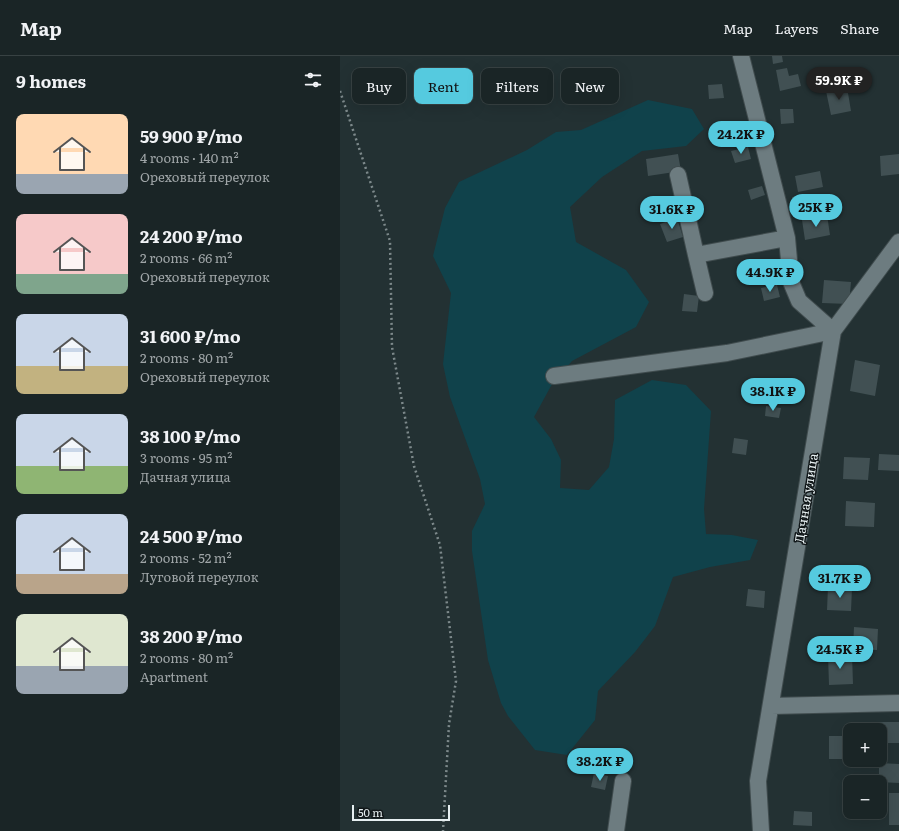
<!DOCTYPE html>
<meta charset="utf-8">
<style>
:root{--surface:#1a2526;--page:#232d2e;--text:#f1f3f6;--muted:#9fa5a7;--line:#384243;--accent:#55cadf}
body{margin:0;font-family:Literata,serif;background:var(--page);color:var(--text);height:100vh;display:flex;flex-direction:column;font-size:15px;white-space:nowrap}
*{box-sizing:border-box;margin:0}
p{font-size:13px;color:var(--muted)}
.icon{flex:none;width:22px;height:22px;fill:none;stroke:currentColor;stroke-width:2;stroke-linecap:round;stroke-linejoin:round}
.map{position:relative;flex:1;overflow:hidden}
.side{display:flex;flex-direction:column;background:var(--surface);width:340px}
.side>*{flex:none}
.top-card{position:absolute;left:12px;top:12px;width:380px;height:36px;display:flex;gap:8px}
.tools{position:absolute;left:503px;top:667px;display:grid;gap:8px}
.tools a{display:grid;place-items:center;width:44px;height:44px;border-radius:8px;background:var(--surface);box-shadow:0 4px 16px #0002,0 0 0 1px var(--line);font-size:20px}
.scale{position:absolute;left:12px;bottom:10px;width:98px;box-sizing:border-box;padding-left:4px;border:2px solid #e6eff1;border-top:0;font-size:11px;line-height:14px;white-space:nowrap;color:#e6eff1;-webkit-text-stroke:3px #111719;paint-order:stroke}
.price{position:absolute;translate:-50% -34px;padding:0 9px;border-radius:14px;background:var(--accent);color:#111;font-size:13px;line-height:26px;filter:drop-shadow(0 1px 2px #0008)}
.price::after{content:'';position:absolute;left:50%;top:24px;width:12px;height:9px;margin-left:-6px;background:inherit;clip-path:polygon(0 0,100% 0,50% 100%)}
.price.active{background:#222;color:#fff}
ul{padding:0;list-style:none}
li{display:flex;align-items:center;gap:12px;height:100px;padding:0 16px}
li span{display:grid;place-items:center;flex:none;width:112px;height:80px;border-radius:8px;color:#555}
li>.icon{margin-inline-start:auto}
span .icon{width:48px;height:48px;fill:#fffc;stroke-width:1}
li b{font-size:17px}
h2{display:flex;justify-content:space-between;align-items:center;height:48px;padding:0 16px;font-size:17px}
.chip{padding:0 14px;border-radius:8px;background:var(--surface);box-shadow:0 4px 16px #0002,0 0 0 1px var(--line);font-size:14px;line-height:36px}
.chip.active{background:var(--accent);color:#111}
header{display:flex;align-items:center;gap:24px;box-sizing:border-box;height:56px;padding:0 20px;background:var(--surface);border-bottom:1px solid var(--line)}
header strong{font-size:19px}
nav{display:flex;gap:22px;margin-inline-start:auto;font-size:14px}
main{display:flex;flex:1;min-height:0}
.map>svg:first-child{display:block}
.green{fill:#10424b}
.building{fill:#415053}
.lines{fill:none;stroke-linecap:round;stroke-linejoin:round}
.minor-casing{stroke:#404c4e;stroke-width:18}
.path{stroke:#7d898b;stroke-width:2.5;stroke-dasharray:2 3;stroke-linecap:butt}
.minor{stroke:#6d7c80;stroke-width:16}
.labels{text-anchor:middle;stroke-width:3;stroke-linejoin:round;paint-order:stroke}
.street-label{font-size:13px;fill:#e6eff1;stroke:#111719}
</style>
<header>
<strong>Map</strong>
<nav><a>Map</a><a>Layers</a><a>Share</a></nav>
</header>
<main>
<section class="side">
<h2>9 homes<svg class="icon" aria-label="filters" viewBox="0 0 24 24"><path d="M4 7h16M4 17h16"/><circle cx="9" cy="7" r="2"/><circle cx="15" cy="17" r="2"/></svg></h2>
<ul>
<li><span style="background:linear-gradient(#ffd9b3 75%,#9aa5b1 0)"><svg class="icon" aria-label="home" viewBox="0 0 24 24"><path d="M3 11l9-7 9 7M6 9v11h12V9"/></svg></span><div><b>59 900 ₽/mo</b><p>4 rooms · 140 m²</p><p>Ореховый переулок</p></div></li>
<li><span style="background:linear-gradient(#f6c9c9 75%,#7fa58c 0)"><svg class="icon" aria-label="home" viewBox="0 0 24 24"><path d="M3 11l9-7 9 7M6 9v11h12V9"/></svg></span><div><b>24 200 ₽/mo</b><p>2 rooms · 66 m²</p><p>Ореховый переулок</p></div></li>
<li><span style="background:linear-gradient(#c9d6e8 65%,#c2b280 0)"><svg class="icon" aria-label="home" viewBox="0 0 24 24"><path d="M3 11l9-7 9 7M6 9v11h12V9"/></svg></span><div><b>31 600 ₽/mo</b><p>2 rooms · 80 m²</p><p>Ореховый переулок</p></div></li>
<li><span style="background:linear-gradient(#c9d6e8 65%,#8fb573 0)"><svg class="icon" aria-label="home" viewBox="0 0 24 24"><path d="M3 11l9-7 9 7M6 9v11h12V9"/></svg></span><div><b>38 100 ₽/mo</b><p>3 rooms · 95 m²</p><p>Дачная улица</p></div></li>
<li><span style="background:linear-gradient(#c9d6e8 75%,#b9a48a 0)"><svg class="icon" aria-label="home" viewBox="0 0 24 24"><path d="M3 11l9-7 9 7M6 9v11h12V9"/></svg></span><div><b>24 500 ₽/mo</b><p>2 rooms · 52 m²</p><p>Луговой переулок</p></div></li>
<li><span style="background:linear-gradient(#dfe7d0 65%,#9aa5b1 0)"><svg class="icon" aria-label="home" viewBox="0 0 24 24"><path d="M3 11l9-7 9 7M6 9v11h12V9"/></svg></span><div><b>38 200 ₽/mo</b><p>2 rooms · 80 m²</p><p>Apartment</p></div></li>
</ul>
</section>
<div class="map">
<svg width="559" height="775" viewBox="0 0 559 775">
<rect width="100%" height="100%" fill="#233133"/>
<path class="green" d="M308 44 352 53 364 73 346 90 302 95 262 121 230 151 236 186 286 214 309 246 296 271 232 305 211 330 194 361 211 383 221 404 220 432 249 434 269 411 274 383 275 344 312 324 346 329 371 355 364 453 366 478 392 479 418 484 410 504 370 511 333 521 315 570 295 596 258 635 255 664 227 699 195 694 168 660 161 647 148 604 132 495V475L145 448 140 423 110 341 103 308 111 237 93 200 105 152 119 126 187 94 216 76 241 74Z"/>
<path class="building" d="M432 0H442L443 6 433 8Z
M447 12 449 20 458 18 461 30 440 35 436 14Z
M382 28 384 42 369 43 368 29Z
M507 31 511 55 491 59 486 35Z
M440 53H453L454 67 441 68Z
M408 91 411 103 395 107 391 95Z
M338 98 341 115 308 120 306 103Z
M559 98V118L541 120 540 100Z
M480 115 483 131 458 136 455 120Z
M422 130 425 139 411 144 408 134Z
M466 139 467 149 453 151 452 141Z
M487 159 490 179 465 184 462 164Z
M337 162 343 181 327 186 320 168Z
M484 224 511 226 509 248 482 247Z
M437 229 440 241 424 245 421 232Z
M344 238 359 240 357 256 342 255Z
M515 304 540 309 535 340 510 335Z
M426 350 441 352 439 362 425 360Z
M394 382 408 384 406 399 392 397Z
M539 398 559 399V415L538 414Z
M504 401 530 402 528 424 503 423Z
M506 445 535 447 534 471 505 470Z
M488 531 512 532 511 555 487 554Z
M408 533 425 535 424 552 406 550Z
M514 571 538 573 537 594 513 593Z
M512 598 513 628 489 629 488 599Z
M536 666H559V687H540V674H536Z
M489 680H510V703H489Z
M539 707 559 708V727L539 726Z
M254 717 268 720 265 734 251 731Z
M549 737H559V769H549Z
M454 755 472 756V770L453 769Z"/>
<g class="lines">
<g class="minor-casing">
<path id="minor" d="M401 0 447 182 451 226 459 245 493 275
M338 119 356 199
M365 237 356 199 447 182
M214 320 387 297 493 275 559 186
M431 650 559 647
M276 775 283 725
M421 775 418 725 493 275"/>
</g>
<path class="path" d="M0 35 50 185 52 291 74 410 100 489 116 625 109 668 103 775"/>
<use href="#minor" class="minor"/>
</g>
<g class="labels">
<g class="street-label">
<text transform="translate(466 442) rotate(-81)" y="5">Дачная улица</text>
</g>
</g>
</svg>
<div class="tools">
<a>+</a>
<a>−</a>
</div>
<div class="scale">50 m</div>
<b class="price active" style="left:499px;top:45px">59.9K ₽</b>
<b class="price" style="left:401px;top:99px">24.2K ₽</b>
<b class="price" style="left:476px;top:172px">25K ₽</b>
<b class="price" style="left:332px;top:174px">31.6K ₽</b>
<b class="price" style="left:430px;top:237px">44.9K ₽</b>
<b class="price" style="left:433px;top:356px">38.1K ₽</b>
<b class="price" style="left:500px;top:543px">31.7K ₽</b>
<b class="price" style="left:500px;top:614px">24.5K ₽</b>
<b class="price" style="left:260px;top:726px">38.2K ₽</b>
<div class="top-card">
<a class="chip">Buy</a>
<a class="chip active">Rent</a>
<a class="chip">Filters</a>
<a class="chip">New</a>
</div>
</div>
</main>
